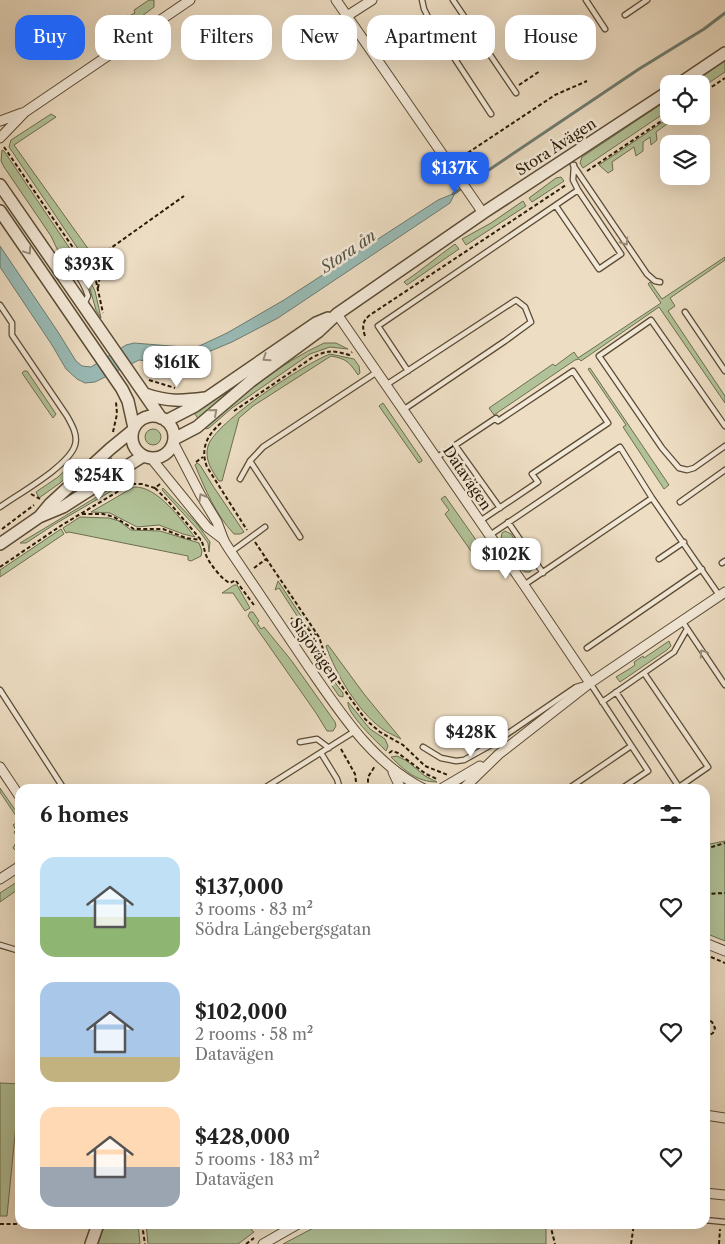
<!DOCTYPE html>
<meta charset="utf-8">
<style>
:root{--surface:#fff;--page:#f2f2f2;--text:#222;--muted:#767676;--accent:#2563eb}
body{margin:0;font-family:"Libre Caslon Text",serif;background:var(--page);color:var(--text);height:100vh;display:flex;flex-direction:column;font-size:19px;white-space:nowrap}
*{box-sizing:border-box;margin:0}
p{font-size:16px;color:var(--muted)}
.icon{flex:none;width:28px;height:28px;fill:none;stroke:currentColor;stroke-width:2;stroke-linecap:round;stroke-linejoin:round}
.map{position:relative;flex:1;overflow:hidden}
.details{position:absolute;left:15px;top:784px;width:695px;height:445px;display:flex;flex-direction:column;background:var(--surface);border-radius:15px;box-shadow:0 5px 20px #0002}
.details>*{flex:none}
.guide{position:absolute;left:15px;top:15px;width:695px;height:45px;display:flex;gap:10px}
.controls{position:absolute;left:660px;top:75px;display:grid;gap:10px}
.controls a{display:grid;place-items:center;width:50px;height:50px;border-radius:10px;background:var(--surface);box-shadow:0 5px 20px #0002;font-size:25px}
.price{position:absolute;translate:-50% -42px;padding:0 11px;border-radius:10px;background:#fff;color:#222;font-size:16px;line-height:32px;filter:drop-shadow(0 1px 2px #0008)}
.price::after{content:'';position:absolute;left:50%;top:30px;width:15px;height:11px;margin-left:-8px;background:inherit;clip-path:polygon(0 0,100% 0,50% 100%)}
.price.active{background:var(--accent);color:#fff}
ul{padding:0;list-style:none}
li{display:flex;align-items:center;gap:15px;height:125px;padding:0 25px}
li span{display:grid;place-items:center;flex:none;width:140px;height:100px;border-radius:15px;color:#555}
li>.icon{margin-inline-start:auto}
span .icon{width:60px;height:60px;fill:#fffc;stroke-width:1}
li b{font-size:21px}
h2{display:flex;justify-content:space-between;align-items:center;height:60px;padding:0 25px;font-size:21px}
.chip{padding:0 18px;border-radius:15px;background:var(--surface);box-shadow:0 5px 20px #0002;font-size:18px;line-height:45px}
.chip.active{background:var(--accent);color:#fff}
.map>svg:first-child{display:block}
.green{fill:#b2c298;stroke:#6e6e4f}
.water{fill:#99bbb6;stroke:#6d7b70}
.lines{fill:none;stroke-linecap:round;stroke-linejoin:round}
.stream{stroke:#6d7b70;stroke-width:3}
.service-casing{stroke:#5b4c35;stroke-width:7}
.minor-casing{stroke:#5b4c35;stroke-width:11}
.tertiary-casing{stroke:#5b4c35;stroke-width:14}
.path{stroke:#2a1b06;stroke-width:2;stroke-dasharray:4 2.5;stroke-linecap:butt}
.service{stroke:#f3e9d8;stroke-width:4.5}
.minor{stroke:#f3e9d8;stroke-width:9}
.tertiary{stroke:#f3e9d8;stroke-width:11}
.oneway{stroke:#998c7a}
.labels{text-anchor:middle;stroke-width:5;stroke-linejoin:round;paint-order:stroke}
.street-label{font-size:15px;fill:#2a1b06;stroke:#f3e9d8}
.water-label{font-size:16px;font-style:italic;fill:#515344;stroke:#f3e9d8}
</style>
<div class="map">
<svg width="725" height="1244" viewBox="0 0 725 1244">
<rect width="100%" height="100%" fill="#edddc3"/>
<filter id="stains"><feTurbulence type="fractalNoise" baseFrequency=".004" numOctaves="4"/><feColorMatrix values="0 0 0 0 .2 0 0 0 0 .09 0 0 0 0 .02 0 0 0 .5 -.17"/></filter>
<radialGradient id="worn" r=".72"><stop offset=".6" stop-color="#630" stop-opacity="0"/><stop offset="1" stop-color="#630" stop-opacity=".3"/></radialGradient>
<path class="green" d="M149 0H154V7L138 19 131 21 127 15 129 16 135 13 134 10Z
M725 61V72L701 88V84H691Z
M669 99V110L583 168 580 163 582 157Z
M51 114 56 117 14 145 94 257 87 262 9 147 11 140Z
M672 116H678L656 132 657 140 651 145 650 137 643 142V151L636 156 634 147 612 162 613 170 608 173 599 165Z
M2 150 4 151 85 271 95 291 101 318 96 310 90 289 84 277 72 261 58 251 51 236 4 167 1 161Z
M561 177 564 181 532 202 529 198 556 178Z
M523 201 526 206 466 245 462 239 491 223Z
M455 244 459 249 407 285 404 282C422 270 438 256 455 244Z
M725 257V260L670 298 675 306 668 311 725 396V403L659 307 581 361 579 359 575 360 494 415 489 408 553 364 555 366 574 352 578 358 661 303 648 284 650 282 662 299Z
M324 343H336L348 349 330 347 310 354 232 408 209 428 206 429 204 427C242 395 279 364 324 343Z
M330 354 354 359 359 366 360 373 358 375C349 362 347 359 331 356L253 406 239 418 222 481H219C212 471 204 459 208 446 215 422 306 363 330 354Z
M590 368 669 485 664 489 623 427 626 425 588 369Z
M24 371H27L56 414 53 418 22 373Z
M242 380 224 399 199 420 193 411Z
M383 403 422 460V461L419 463 379 406Z
M145 437a8 8 0 1 1 16 0a8 8 0 1 1-16 0Z
M109 455 116 465 72 493 71 492Z
M76 460 84 461 60 483 39 498 36 492 58 477Z
M197 463 200 465 213 486 244 532 240 534H234C216 515 205 489 195 465Z
M125 480 127 482 55 524 26 543H20Z
M134 487C158 486 181 520 195 537L183 534 159 525 137 527 110 513 91 512Z
M163 488 197 524 210 542 209 552 208 543 200 532 162 490Z
M445 496 481 547 473 554 445 514 449 510 441 499Z
M80 517 109 518 119 521 131 530 160 531 199 543 202 551 201 556 191 561 188 560V556L69 532 66 533 63 528Z
M61 529 64 534 0 577V570Z
M505 531 511 534 532 566 533 568 530 572H525L522 570 501 539 502 533Z
M278 581 311 631 301 622 279 588 275 590Z
M234 585H237L250 608 245 611 233 593H222Z
M250 612H253L259 621 257 623 261 629 264 627 291 660 335 722 336 726 333 731H327L316 713 248 616Z
M296 626C317 630 320 655 327 670 332 678 337 686 343 693V697L339 696 313 658 308 645Z
M669 641 671 646 667 650 620 682 616 677C622 673 630 669 635 665L634 662 643 656 644 658Z
M328 645 364 694 401 739C394 735 387 733 381 728 357 710 336 674 326 646Z
M348 702 370 729 385 739 388 746 386 751C377 742 346 713 348 702Z
M397 756 407 761 425 776 437 782C417 782 405 771 391 757Z
M0 788 20 817 19 854 13 848 18 839 14 832 16 830 13 825 17 822 18 819 0 792Z
M725 841V941L705 933V845Z
M20 880V888L0 902V893Z
M0 1083 20 1084 7 1216H0Z
M105 1224H138L140 1244H98Z
M146 1224H245L254 1232 238 1244H148Z
M321 1224H546V1244H283Z"/>
<path class="water" d="M455 193 450 203 278 318 232 342 189 360 168 364 139 360 95 382 85 383 77 379 66 369 52 345 0 267V246L58 332 76 361 82 366 91 367 126 345 134 343 195 348 227 333 284 300 438 200Z"/>
<g class="lines">
<path class="stream" d="M453 194 639 69 704 29 725 13"/>
<g class="service-casing">
<path id="service" d="M422 0 424 9 430 21 491 114
M453 0 516 93
M586 0 605 29
M625 15 647 0
M573 165 647 274 655 281 660 282
M556 206 599 269 621 254 578 190
M53 259 60 258C74 268 83 280 88 296L84 304
M0 305 12 323V335L67 416C72 425 78 435 75 445 69 466 18 494 0 507
M685 312 725 371
M408 371 378 326 578 190 573 180 574 165
M386 385 516 300 525 307 531 322 505 341 403 410
M725 426 651 320 599 356 662 448 679 468 687 470 694 468 725 446
M455 445 500 508
M436 458 496 418 498 421 573 371 608 423 532 474 538 482 480 521
M250 461 300 537
M240 479 250 461 263 447 377 372
M680 502 725 470
M508 522 543 573
M490 535 620 447 652 498 719 595
M231 552 265 527
M659 559 684 542
M722 563 725 561
M524 585 652 498
M682 621 725 685
M587 648 702 569
M0 690 64 789
M616 692 679 787 708 767 644 673
M602 702 674 652 687 629
M300 742 317 739 329 748
M423 747 441 758 456 761 464 760 491 745 576 687 590 683 648 771 621 789
M321 753 337 779 340 789
M263 789 355 731
M568 789 631 746
M0 945 20 951
M705 1220 725 1222"/>
</g>
<g class="minor-casing">
<path id="minor" d="M336 0 483 213
M347 16 372 0
M0 121 22 113
M0 138 25 112 190 0
M337 314 524 585 590 683 725 592
M173 442 200 494 217 522 224 541 231 552C257 590 282 628 308 666 340 712 372 763 424 789
M151 458 207 527 224 540
M0 767 20 797
M393 772 401 789
M441 789 480 766
M463 789 499 754 590 683
M0 879 20 866
M705 943 725 951
M705 1115 725 1118
M705 1193 725 1195
M263 1244 298 1224"/>
</g>
<g class="tertiary-casing">
<path id="tertiary" d="M679 84 725 53
M0 185 161 418
M0 211 122 389 128 401 134 428
M145 394C168 402 182 401 205 398
M132 437a21 21 0 1 1 42 0a21 21 0 1 1-42 0Z
M166 421 195 406 316 323 328 318
M174 439 197 427 251 381 319 331 337 314 483 213 669 91
M40 516 50 504 110 449 132 431
M0 544 39 517 63 507 143 456
M91 1244 98 1224"/>
</g>
<path class="path" d="M519 85 540 71
M701 94 725 78
M4 147 96 281 103 313
M457 160 555 95 587 81
M587 171 669 116
M86 266 94 260
M98 288 100 275 94 260 184 196
M365 336C362 327 362 321 370 315L566 185
M149 380 175 388
M234 411 313 357C328 350 333 350 349 355L352 352
M221 423C207 435 200 449 207 467L247 530
M113 432 117 414 116 402
M196 462 203 457
M130 477 134 484
M155 488 168 501 201 540C204 546 204 550 206 555 209 563 222 580 230 583L236 580
M31 494 40 499
M82 514H103L114 517 134 529H163L186 538 201 540
M2 529 34 505
M255 542 319 637 327 661 336 678 365 719 380 732 403 745 425 766 448 775
M0 567 62 525 122 489 134 484H142L155 488 160 484
M254 568 266 559
M236 581 254 605
M291 618 317 636
M341 749 355 774 357 789
M389 753 392 751 398 753 426 774 437 779
M368 789V777L375 766
M705 849 725 843
M705 894 725 893
M711 957 725 963
M705 1017 712 1022 715 1028 713 1033 705 1038
M0 1224H24
M142 1224 145 1244
M550 1224 555 1244
M246 1244 254 1238
M631 1244 634 1224
M719 1244 720 1229"/>
<use href="#service" class="service"/>
<use href="#minor" class="minor"/>
<use href="#tertiary" class="tertiary"/>
</g>
<defs><path id="oneway-chevron" d="M-2-3.5L2.5 0L-2 3.5" fill="none" stroke-width="1.6" stroke-linecap="round" stroke-linejoin="round" transform="scale(1.25)"/></defs>
<g class="oneway">
<use href="#oneway-chevron" transform="translate(625 242) rotate(57)"/>
<use href="#oneway-chevron" transform="translate(28 251) rotate(56)"/>
<use href="#oneway-chevron" transform="translate(266 358) rotate(146)"/>
<use href="#oneway-chevron" transform="translate(214 412) rotate(-41)"/>
<use href="#oneway-chevron" transform="translate(202 497) rotate(-120)"/>
<use href="#oneway-chevron" transform="translate(703 653) rotate(-124)"/>
</g>
<g class="labels">
<g class="street-label">
<text transform="translate(556 147) rotate(-33)" y="5">Stora Åvägen</text>
<text transform="translate(467 478) rotate(56)" y="5">Datavägen</text>
<text transform="translate(315 650) rotate(55)" y="5">Sisjövägen</text>
</g>
<g class="water-label">
<text transform="translate(348 251) rotate(-34)" y="6">Stora ån</text>
</g>
</g>
<rect width="100%" height="100%" filter="url(#stains)"/>
<rect width="100%" height="100%" fill="url(#worn)"/>
</svg>
<div class="controls">
<a><svg class="icon" aria-label="locate" viewBox="0 0 24 24"><circle cx="12" cy="12" r="6"/><path d="M12 2v4M12 18v4M2 12h4M18 12h4"/></svg></a>
<a><svg class="icon" aria-label="layers" viewBox="0 0 24 24"><path d="M12 4l9 5-9 5-9-5zM3 14l9 5 9-5"/></svg></a>
</div>
<b class="price active" style="left:455px;top:194px">$137K</b>
<b class="price" style="left:89px;top:290px">$393K</b>
<b class="price" style="left:177px;top:388px">$161K</b>
<b class="price" style="left:99px;top:501px">$254K</b>
<b class="price" style="left:506px;top:580px">$102K</b>
<b class="price" style="left:471px;top:758px">$428K</b>
<div class="guide">
<a class="chip active">Buy</a>
<a class="chip">Rent</a>
<a class="chip">Filters</a>
<a class="chip">New</a>
<a class="chip">Apartment</a>
<a class="chip">House</a>
</div>
<section class="details">
<h2>6 homes<svg class="icon" aria-label="filters" viewBox="0 0 24 24"><path d="M4 7h16M4 17h16"/><circle cx="9" cy="7" r="2"/><circle cx="15" cy="17" r="2"/></svg></h2>
<ul>
<li><span style="background:linear-gradient(#bfe0f5 60%,#8fb573 0)"><svg class="icon" aria-label="home" viewBox="0 0 24 24"><path d="M3 11l9-7 9 7M6 9v11h12V9"/></svg></span><div><b>$137,000</b><p>3 rooms · 83 m²</p><p>Södra Långebergsgatan</p></div><svg class="icon" aria-label="heart" viewBox="0 0 24 24"><path d="M12 20l-8-8c-3-5 5-10 8-4 3-6 11-1 8 4z"/></svg></li>
<li><span style="background:linear-gradient(#a9c7e8 75%,#c2b280 0)"><svg class="icon" aria-label="home" viewBox="0 0 24 24"><path d="M3 11l9-7 9 7M6 9v11h12V9"/></svg></span><div><b>$102,000</b><p>2 rooms · 58 m²</p><p>Datavägen</p></div><svg class="icon" aria-label="heart" viewBox="0 0 24 24"><path d="M12 20l-8-8c-3-5 5-10 8-4 3-6 11-1 8 4z"/></svg></li>
<li><span style="background:linear-gradient(#ffd9b3 60%,#9aa5b1 0)"><svg class="icon" aria-label="home" viewBox="0 0 24 24"><path d="M3 11l9-7 9 7M6 9v11h12V9"/></svg></span><div><b>$428,000</b><p>5 rooms · 183 m²</p><p>Datavägen</p></div><svg class="icon" aria-label="heart" viewBox="0 0 24 24"><path d="M12 20l-8-8c-3-5 5-10 8-4 3-6 11-1 8 4z"/></svg></li>
</ul>
</section>
</div>
